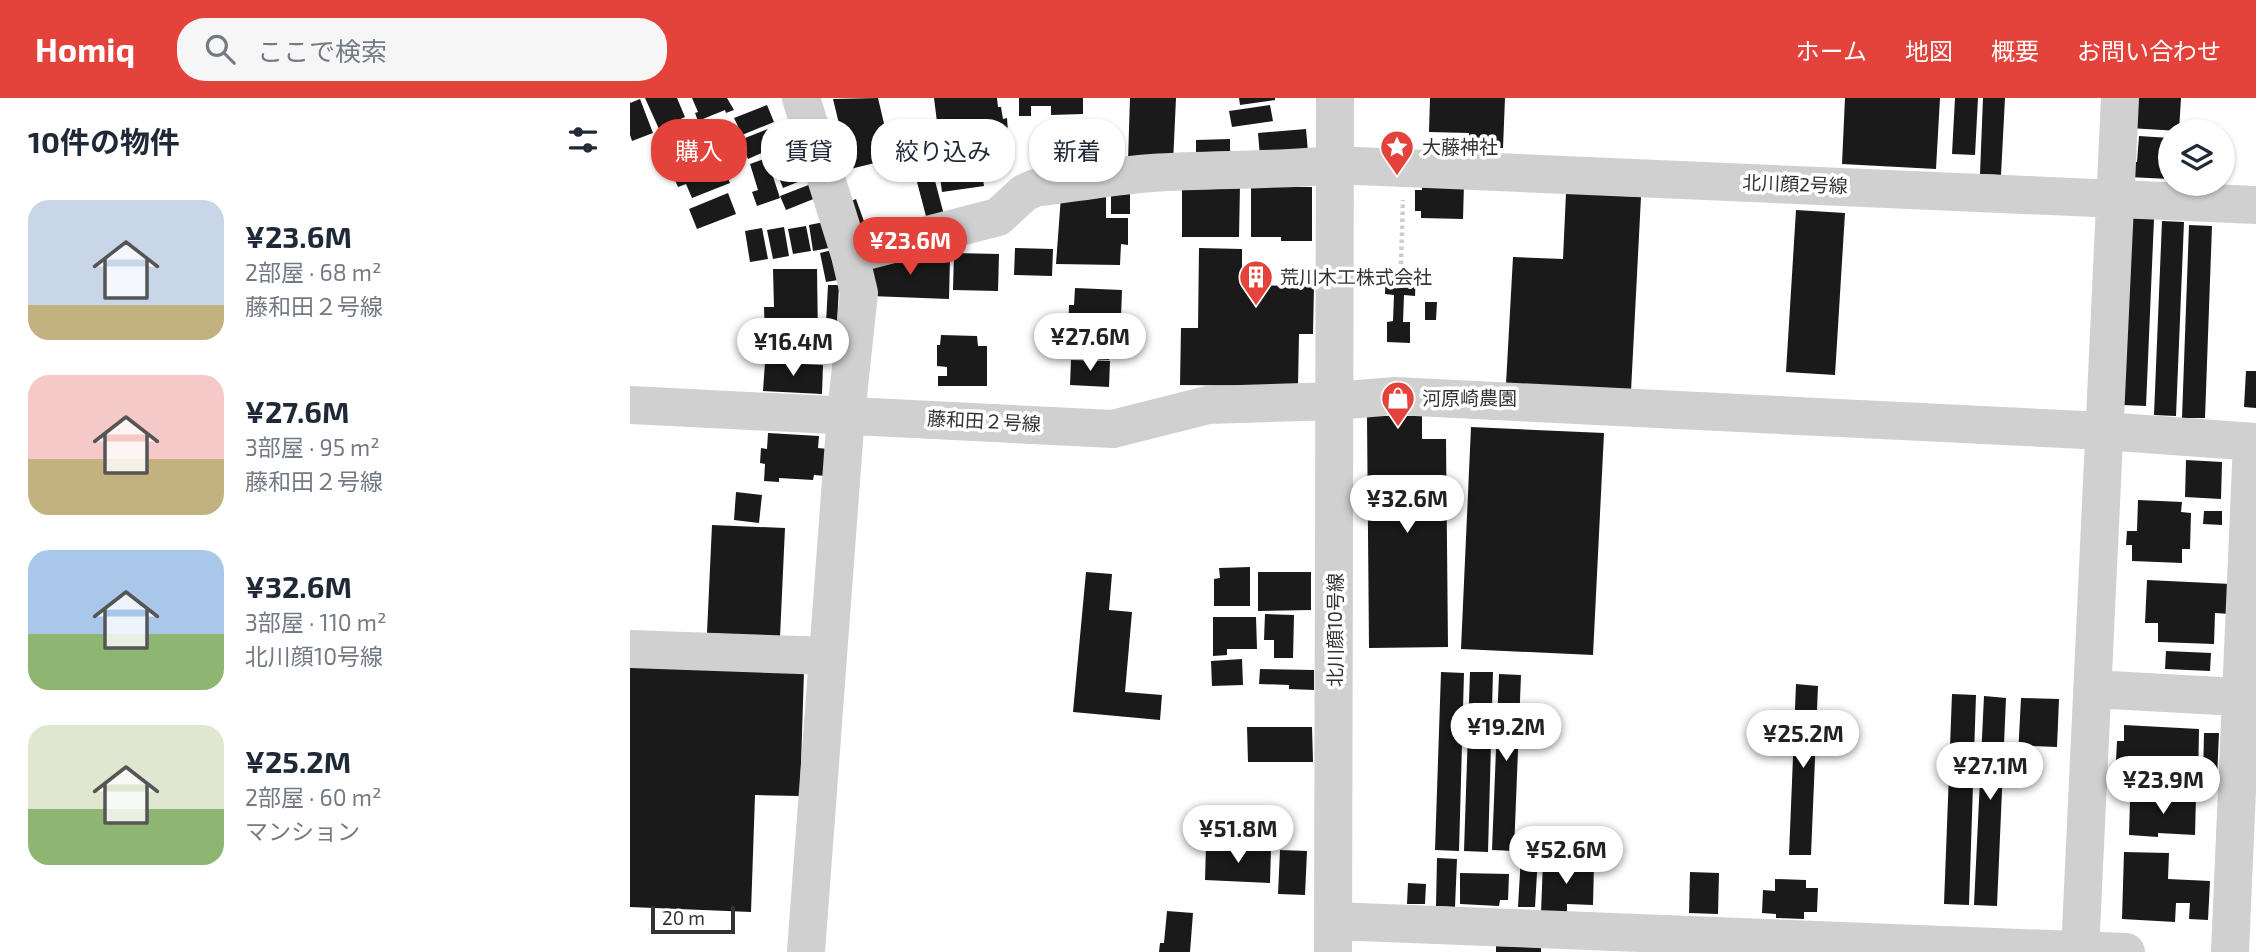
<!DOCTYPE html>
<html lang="ja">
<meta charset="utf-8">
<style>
:root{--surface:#fff;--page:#f6f6f7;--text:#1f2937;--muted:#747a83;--accent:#e4433b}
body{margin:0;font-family:"Exo 2","Noto Sans JP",sans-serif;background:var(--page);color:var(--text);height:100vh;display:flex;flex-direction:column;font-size:26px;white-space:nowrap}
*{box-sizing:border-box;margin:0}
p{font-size:23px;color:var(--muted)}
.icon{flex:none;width:38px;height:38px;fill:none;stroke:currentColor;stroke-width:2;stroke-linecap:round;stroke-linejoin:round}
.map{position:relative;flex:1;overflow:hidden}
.side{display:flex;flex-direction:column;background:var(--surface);width:630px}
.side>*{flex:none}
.guide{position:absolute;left:21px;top:21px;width:665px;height:63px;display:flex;gap:14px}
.buttons{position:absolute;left:1528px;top:21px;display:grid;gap:14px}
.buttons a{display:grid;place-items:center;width:77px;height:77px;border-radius:50%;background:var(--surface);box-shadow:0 2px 5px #0004;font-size:35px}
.scale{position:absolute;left:21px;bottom:18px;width:84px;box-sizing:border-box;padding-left:7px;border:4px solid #333;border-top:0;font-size:19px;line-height:24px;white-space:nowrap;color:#333;-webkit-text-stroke:5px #fff;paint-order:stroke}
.price{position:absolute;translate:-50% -60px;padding:0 16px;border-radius:24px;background:#fff;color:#222;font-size:23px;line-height:46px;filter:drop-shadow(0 2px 4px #0008)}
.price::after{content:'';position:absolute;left:50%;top:42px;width:21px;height:16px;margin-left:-10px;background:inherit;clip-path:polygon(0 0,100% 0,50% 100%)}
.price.selected{background:var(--accent);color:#fff}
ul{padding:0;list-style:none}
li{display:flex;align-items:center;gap:21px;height:175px;padding:0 28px}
li span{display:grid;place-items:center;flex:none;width:196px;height:140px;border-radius:21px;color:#555}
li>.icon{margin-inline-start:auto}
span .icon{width:84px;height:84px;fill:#fffc;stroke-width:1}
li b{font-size:30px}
h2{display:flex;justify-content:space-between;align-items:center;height:84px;padding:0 28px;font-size:30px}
.pill{padding:0 24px;border-radius:28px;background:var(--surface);box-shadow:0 2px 5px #0004;font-size:24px;line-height:63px}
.pill.selected{background:var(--accent);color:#fff}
header{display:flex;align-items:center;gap:42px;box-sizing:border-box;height:98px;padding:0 35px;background:var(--accent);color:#fff}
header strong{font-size:33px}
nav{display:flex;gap:38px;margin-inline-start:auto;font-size:24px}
.search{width:490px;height:63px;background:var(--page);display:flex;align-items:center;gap:18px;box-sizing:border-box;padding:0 24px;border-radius:28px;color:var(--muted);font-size:26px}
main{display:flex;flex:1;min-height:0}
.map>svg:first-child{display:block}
.building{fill:#1a1a1a}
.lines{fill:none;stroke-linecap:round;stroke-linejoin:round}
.path{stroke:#cdcdcd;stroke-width:4.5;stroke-dasharray:3.5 3.5;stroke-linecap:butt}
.minor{stroke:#d0d0d0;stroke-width:38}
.labels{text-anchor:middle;stroke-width:7;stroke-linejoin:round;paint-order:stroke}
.poi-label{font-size:19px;fill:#333;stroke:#fff;text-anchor:start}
.street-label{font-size:19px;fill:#333;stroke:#fff}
</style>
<header>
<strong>Homiq</strong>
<div class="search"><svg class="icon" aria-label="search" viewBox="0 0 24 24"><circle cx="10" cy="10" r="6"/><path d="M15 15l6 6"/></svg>ここで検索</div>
<nav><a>ホーム</a><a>地図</a><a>概要</a><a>お問い合わせ</a></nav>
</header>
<main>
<section class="side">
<h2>10件の物件<svg class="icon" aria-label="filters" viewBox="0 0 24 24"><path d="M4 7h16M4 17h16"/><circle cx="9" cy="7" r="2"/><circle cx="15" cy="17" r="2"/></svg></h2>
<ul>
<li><span style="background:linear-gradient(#c9d6e8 75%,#c2b280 0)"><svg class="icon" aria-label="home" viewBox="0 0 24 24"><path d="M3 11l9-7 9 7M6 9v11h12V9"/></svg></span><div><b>¥23.6M</b><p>2部屋 · 68 m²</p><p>藤和田２号線</p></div></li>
<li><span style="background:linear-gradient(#f6c9c9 60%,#c2b280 0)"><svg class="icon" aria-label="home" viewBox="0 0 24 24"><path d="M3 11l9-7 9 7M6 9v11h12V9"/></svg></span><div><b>¥27.6M</b><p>3部屋 · 95 m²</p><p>藤和田２号線</p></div></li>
<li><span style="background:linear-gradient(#a9c7e8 60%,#8fb573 0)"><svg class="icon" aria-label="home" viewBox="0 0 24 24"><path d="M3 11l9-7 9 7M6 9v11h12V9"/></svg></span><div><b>¥32.6M</b><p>3部屋 · 110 m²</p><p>北川顔10号線</p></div></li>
<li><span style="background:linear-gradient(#dfe7d0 60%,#8fb573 0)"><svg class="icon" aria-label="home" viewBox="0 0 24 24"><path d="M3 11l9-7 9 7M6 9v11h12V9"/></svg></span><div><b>¥25.2M</b><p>2部屋 · 60 m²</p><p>マンション</p></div></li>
</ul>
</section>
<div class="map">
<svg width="1626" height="854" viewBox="0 0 1626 854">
<rect width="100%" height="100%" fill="#fff"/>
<path class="building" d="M15 0H47L55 19 29 31Z
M62 0H97L104 12 96 15 95 12 68 23 65 15 68 14Z
M248 0 260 51 251 53 253 63 212 73 210 65 218 63 203 1Z
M304 0H367L368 9H371L373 21 377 20 380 61 361 63 363 79 353 81 354 88 312 94 304 32H308Z
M389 0H453V16L421 17V8H401V18H389Z
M500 0H546L543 65 498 63Z
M609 0H645V2L610 7Z
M800 0H875L873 50 850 49V43L839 42V35L799 34Z
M1215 0H1310L1306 71 1212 66Z
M1325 0H1348L1345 57 1322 56Z
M1353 0H1375L1371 77 1350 76Z
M1508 0H1551L1549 33 1499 30Z
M10 1 23 35 2 43 0 37V5Z
M137 7 144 24 112 37 104 20Z
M640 7 643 23 602 29 599 13Z
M78 26 85 44 97 39 111 73 97 78 100 85 62 100 56 86 48 89 41 73 50 70 39 42Z
M145 28 152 46 118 61 110 42Z
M676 31 678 54 630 59 628 35Z
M1509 38 1540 40V81L1498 79 1499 63 1507 64Z
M600 41V59L566 60V42Z
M808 45 835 46 834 60 808 59Z
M137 60 150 100 127 108 122 94 128 92 120 66Z
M173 61 180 79 153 90 146 72Z
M304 79 314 117 297 122 287 84Z
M792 84 834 85 833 121 791 120V113H785V92H792Z
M181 86 186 100 156 112 150 98Z
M552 87H610L609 139H552Z
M621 89H682V143H651V139H621Z
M481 92 500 93V116H481Z
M98 95 106 116 67 131 59 111Z
M936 95 1011 99 1001 293 876 286 883 159 933 161Z
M431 98 476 99V120H498V147L491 146 490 167 426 166Z
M226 101 236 129 222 134 212 106Z
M1166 112 1215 115 1205 277 1156 274Z
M1501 120 1524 121 1516 308 1493 307Z
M1532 123 1554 124 1546 318 1524 317Z
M194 124 199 150 183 153 179 127Z
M1559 127 1582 128 1575 320H1552Z
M176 128 181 153 163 156 158 131Z
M154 129 159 158 143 161 137 132Z
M132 130 138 161 120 164 115 133Z
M385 150 423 151 422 178 384 177Z
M569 150 612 151V187L684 188 683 236H669L668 288 550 287 551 230H568Z
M202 152 208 182 196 184 190 155Z
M324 155 369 156 368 193 323 192Z
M253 158 320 160 319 201 240 198V166Z
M143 171H187L188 240H135L134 209H144Z
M756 173 786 175 785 198 774 197 773 224H780V245L757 244V224L763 223 764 197 755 196Z
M198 187H209L207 226 196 225Z
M445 190 492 192 491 219H503L502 247 479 246V262L442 260 443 245H438L439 207H444Z
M795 204H807L806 222H795Z
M311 237 347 238 348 248H357V288H308V278H317V269L307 268V247H310Z
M441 262 480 263 479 289 440 287Z
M135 264 193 267 192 296 133 293Z
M1616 273H1626V310L1614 309Z
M737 318H792V341H816L818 549 739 550Z
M841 329 974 335 963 557 831 551Z
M138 335 189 338 188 350 198 351 196 378 184 377 183 382 149 380V384L134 383 135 366 130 365 131 350 137 351Z
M1556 362 1592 364 1591 401 1555 399Z
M106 394 132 397 129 425 104 422Z
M1508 402 1552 404 1551 414 1561 415 1560 451H1552V465L1502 463V447H1496L1497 433H1507Z
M1574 413H1592V427L1573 426Z
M82 427 155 430 150 539 77 535Z
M620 469V508H584V481L590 480 589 470Z
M456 474 482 476 479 512 502 514 495 594 532 597 530 622 443 614Z
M628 474H681V512L628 513Z
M1517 482 1601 486 1600 516 1585 515 1584 546 1528 544V525H1515Z
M635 516 664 517 663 560H644V542H634Z
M583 519H626L627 551H597V557L583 558Z
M1536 553 1581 555 1580 573 1535 571Z
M612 561 613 587 582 588 581 563Z
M0 567 174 573 170 698 125 697 121 814 0 809Z
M630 571 684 572V592L659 591V587L629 586Z
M811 574 834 575 829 753 805 752Z
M840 574H863L858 754 834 753Z
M869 576 891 577 884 753 862 752Z
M1166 586 1188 588 1181 757H1159Z
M1322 596 1346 597 1339 807 1314 806Z
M1354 598 1376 600 1367 808 1344 807Z
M1391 600 1429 601 1427 649 1399 648V659L1388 658Z
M1494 627 1569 631 1568 685 1485 682 1487 643H1494Z
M617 629H682L683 664H618Z
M1574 635H1589L1587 681 1573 680Z
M1521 696 1566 698 1565 737 1528 735V739L1499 737 1500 702H1521Z
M576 748 641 751 640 785 575 782Z
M650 752 677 753 675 797 648 796Z
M1494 754 1539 755 1538 781 1580 783 1578 822 1559 821 1560 805H1546L1545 824 1492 821Z
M891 757 908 758 905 809H888Z
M807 760 827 761 825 809 806 808Z
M913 763 964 765 963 807 937 806V816L911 815Z
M1060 774 1089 775 1088 816 1059 815Z
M830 775 879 776 878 802H870L869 808 830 806Z
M1145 781 1176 782V790H1188L1187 814H1174V821L1146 820V816L1132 815 1133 792 1145 793Z
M778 785 796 786 795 806H777Z
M537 813 563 815 560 854H529L530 845H534Z
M866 848 911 849V854H866Z"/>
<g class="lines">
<path class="path" d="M771 166 773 102"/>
<path class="minor" d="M171 0 220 157 229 195 216 316 176 854
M220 157 368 119 394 95 405 90C444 85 483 78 522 75 583 71 643 73 704 67L1626 107
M0 307 483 331 578 307 705 303 765 298 1474 333 1626 344
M0 551 198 558
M1462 591 1626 600
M703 823 1496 854
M703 854 705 0
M1450 854 1490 0
M1600 854 1622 344"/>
</g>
<defs>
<g id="sight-pin" transform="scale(1.75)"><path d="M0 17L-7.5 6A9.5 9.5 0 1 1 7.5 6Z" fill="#e4433b" stroke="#fff"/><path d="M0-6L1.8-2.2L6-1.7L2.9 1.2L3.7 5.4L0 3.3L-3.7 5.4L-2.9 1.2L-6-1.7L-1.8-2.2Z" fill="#fff"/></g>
<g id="building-pin" transform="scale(1.75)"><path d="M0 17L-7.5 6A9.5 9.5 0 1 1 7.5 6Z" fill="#e4433b" stroke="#fff"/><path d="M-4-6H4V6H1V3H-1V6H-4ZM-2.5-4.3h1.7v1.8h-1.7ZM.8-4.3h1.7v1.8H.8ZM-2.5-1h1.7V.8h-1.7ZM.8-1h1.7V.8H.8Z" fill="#fff"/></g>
<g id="shop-pin" transform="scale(1.75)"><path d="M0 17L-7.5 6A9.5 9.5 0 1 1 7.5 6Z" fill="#e4433b" stroke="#fff"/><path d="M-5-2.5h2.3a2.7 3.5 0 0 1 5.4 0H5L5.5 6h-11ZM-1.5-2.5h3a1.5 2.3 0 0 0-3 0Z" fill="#fff"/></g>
</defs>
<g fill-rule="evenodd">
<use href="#sight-pin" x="767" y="49"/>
<use href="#building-pin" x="626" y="179"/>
<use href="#shop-pin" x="768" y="300"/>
</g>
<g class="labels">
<g class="poi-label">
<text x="792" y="56">大藤神社</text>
<text x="650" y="186">荒川木工株式会社</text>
<text x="792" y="307">河原崎農園</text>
</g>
<g class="street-label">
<text transform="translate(1165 86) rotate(2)" y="7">北川顔2号線</text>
<text transform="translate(354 323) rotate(3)" y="7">藤和田２号線</text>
<text transform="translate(705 532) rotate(-90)" y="7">北川顔10号線</text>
</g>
</g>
</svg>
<div class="buttons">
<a><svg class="icon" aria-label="layers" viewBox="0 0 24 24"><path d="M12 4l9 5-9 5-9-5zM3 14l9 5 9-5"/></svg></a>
</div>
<div class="scale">20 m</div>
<b class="price selected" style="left:280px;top:179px">¥23.6M</b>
<b class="price" style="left:460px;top:275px">¥27.6M</b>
<b class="price" style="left:163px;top:280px">¥16.4M</b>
<b class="price" style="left:777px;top:437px">¥32.6M</b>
<b class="price" style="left:876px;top:665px">¥19.2M</b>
<b class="price" style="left:1173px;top:672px">¥25.2M</b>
<b class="price" style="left:1360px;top:704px">¥27.1M</b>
<b class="price" style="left:1533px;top:718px">¥23.9M</b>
<b class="price" style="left:608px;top:767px">¥51.8M</b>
<b class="price" style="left:936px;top:788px">¥52.6M</b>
<div class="guide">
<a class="pill selected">購入</a>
<a class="pill">賃貸</a>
<a class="pill">絞り込み</a>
<a class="pill">新着</a>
</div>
</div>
</main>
